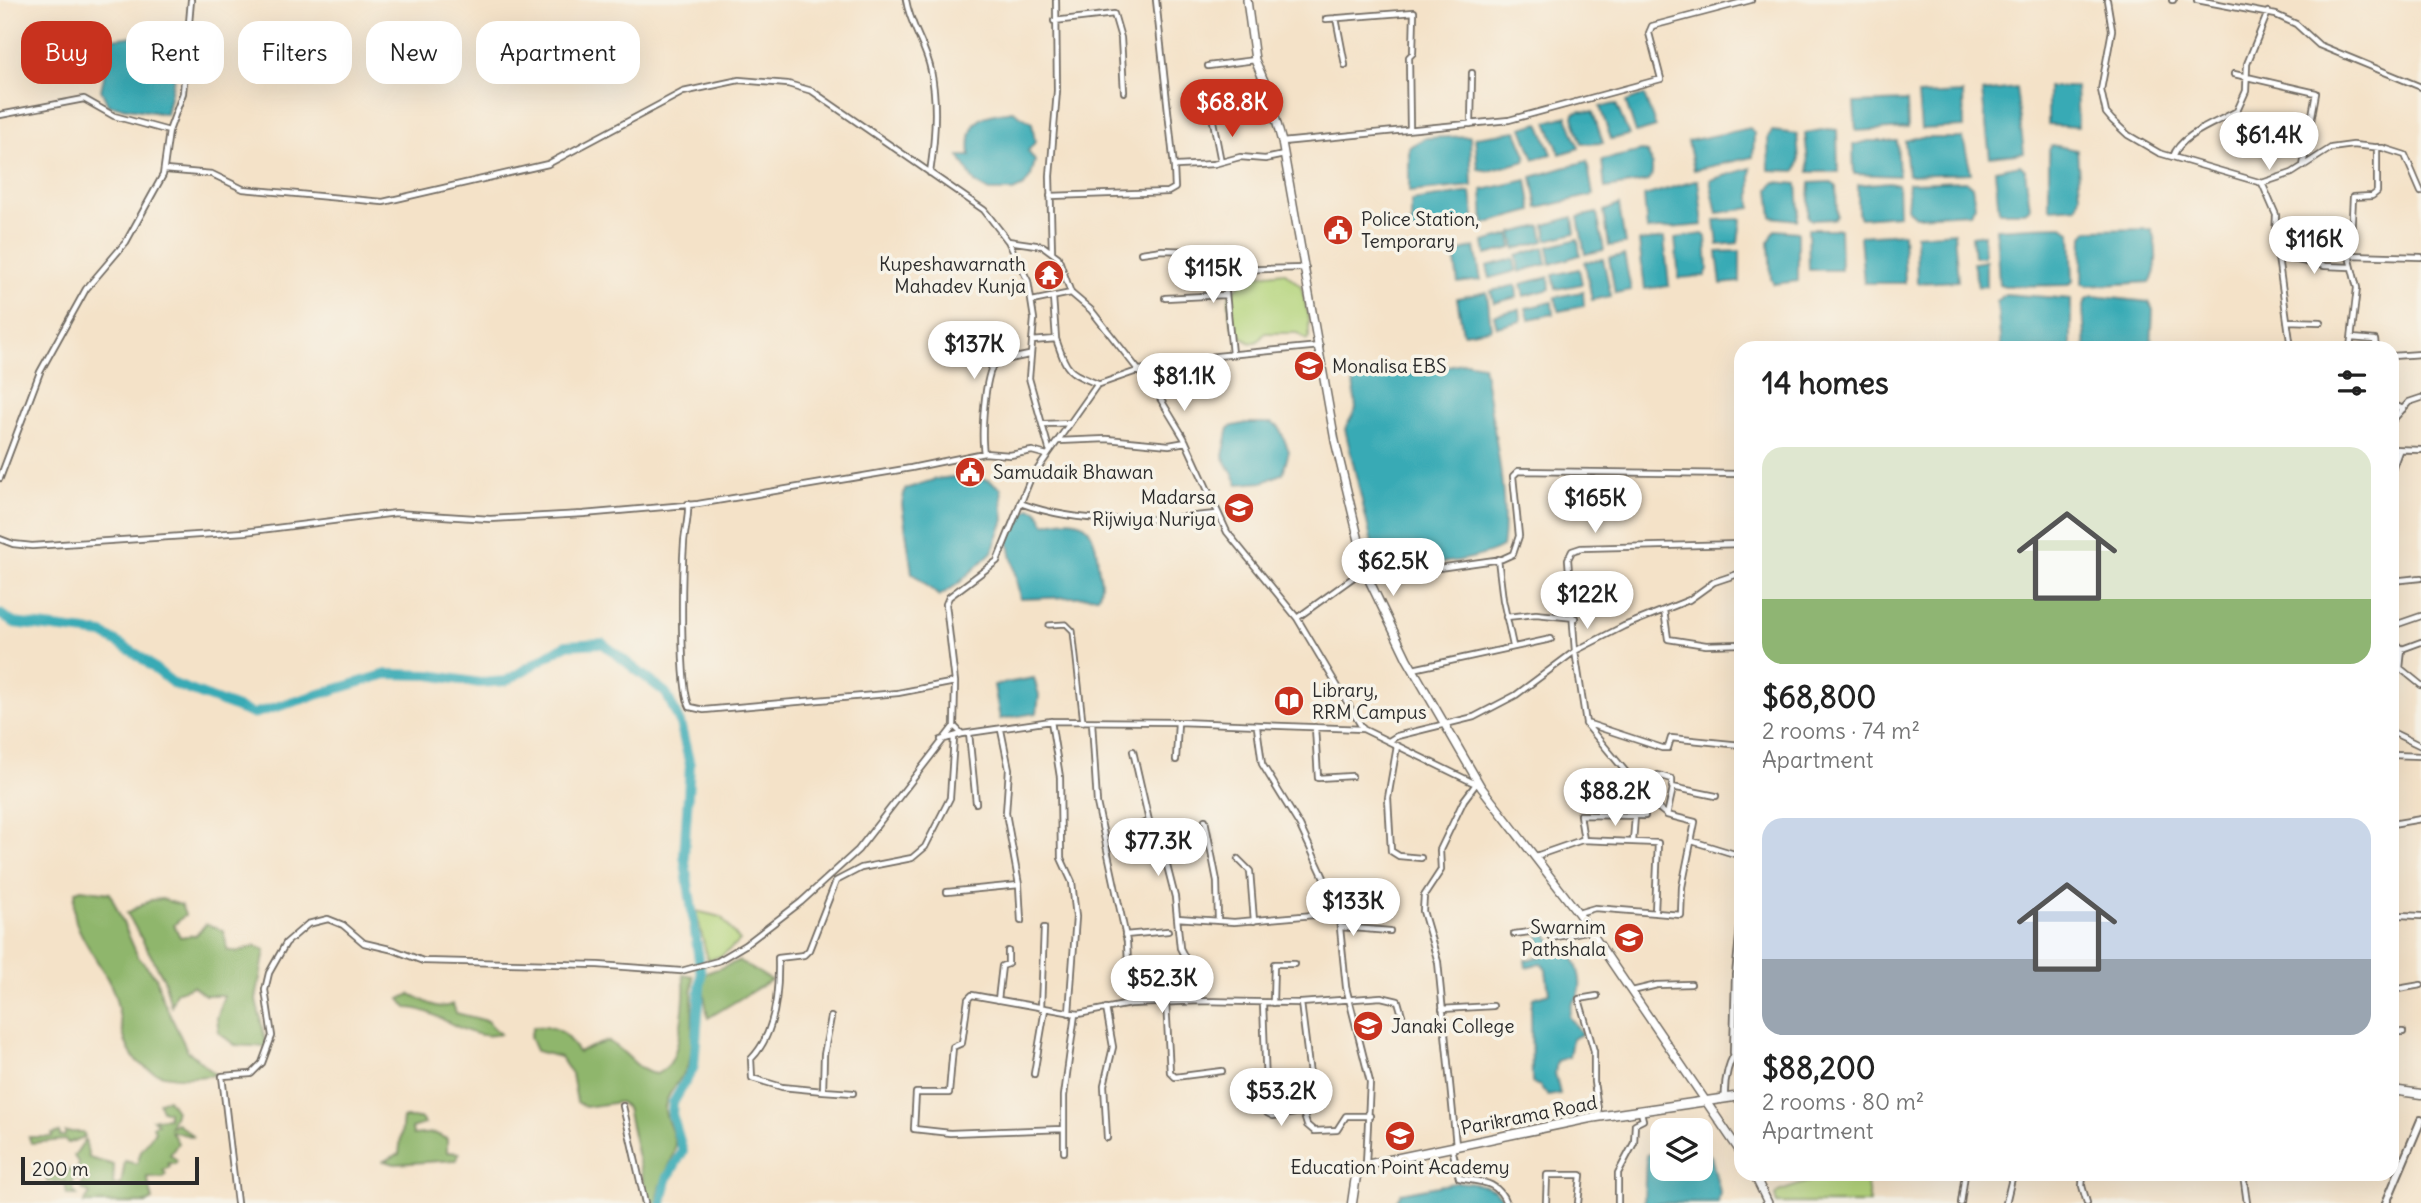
<!DOCTYPE html>
<meta charset="utf-8">
<style>
:root{--surface:#fff;--page:#f2f2f2;--text:#222;--muted:#767676;--accent:#c8321e}
body{margin:0;font-family:Delius,sans-serif;background:var(--page);color:var(--text);height:100vh;display:flex;flex-direction:column;font-size:26px;white-space:nowrap}
*{box-sizing:border-box;margin:0}
p{font-size:23px;color:var(--muted)}
.icon{flex:none;width:38px;height:38px;fill:none;stroke:currentColor;stroke-width:2;stroke-linecap:round;stroke-linejoin:round}
.map{position:relative;flex:1;overflow:hidden}
.side{position:absolute;left:1734px;top:341px;width:665px;height:840px;display:flex;flex-direction:column;background:var(--surface);border-radius:21px;box-shadow:0 7px 28px #0002}
.side>*{flex:none}
.guide{position:absolute;left:21px;top:21px;width:665px;height:63px;display:flex;gap:14px}
.tools{position:absolute;left:1650px;top:1118px;display:grid;gap:14px}
.tools a{display:grid;place-items:center;width:63px;height:63px;border-radius:14px;background:var(--surface);box-shadow:0 7px 28px #0002;font-size:35px}
.scale{position:absolute;left:21px;bottom:18px;width:178px;box-sizing:border-box;padding-left:7px;border:4px solid #2b2b2b;border-top:0;font-size:19px;line-height:24px;white-space:nowrap;color:#2b2b2b;-webkit-text-stroke:5px #f7f3e8;paint-order:stroke}
.price{position:absolute;translate:-50% -60px;padding:0 16px;border-radius:24px;background:#fff;color:#222;font-size:23px;line-height:46px;filter:drop-shadow(0 2px 4px #0008)}
.price::after{content:'';position:absolute;left:50%;top:42px;width:21px;height:16px;margin-left:-10px;background:inherit;clip-path:polygon(0 0,100% 0,50% 100%)}
.price.on{background:var(--accent);color:#fff}
ul{padding:0;list-style:none}
li{display:grid;align-content:center;gap:14px;height:371px;padding:0 28px}
li span{display:grid;place-items:center;height:217px;border-radius:21px;color:#555}
li>.icon{margin-inline-start:auto}
span .icon{width:126px;height:126px;fill:#fffc;stroke-width:1}
li b{font-size:30px}
h2{display:flex;justify-content:space-between;align-items:center;height:84px;padding:0 28px;font-size:30px}
.pill{padding:0 24px;border-radius:21px;background:var(--surface);box-shadow:0 7px 28px #0002;font-size:24px;line-height:63px}
.pill.on{background:var(--accent);color:#fff}
.map>svg:first-child{display:block}
.green{fill:#b4d47c;stroke:#708054;stroke-width:2}
.forest{fill:#8fb66c;stroke:#5d704c;stroke-width:2}
.water{fill:#39aab5;stroke:#326a70;stroke-width:2}
.lines{fill:none;stroke-linecap:round;stroke-linejoin:round}
.river{stroke:#39aab5;stroke-width:10}
.pedestrian-casing{stroke:#716b62;stroke-width:7}
.minor-casing{stroke:#716b62;stroke-width:8}
.tertiary-casing{stroke:#716b62;stroke-width:10}
.secondary-casing{stroke:#716b62;stroke-width:10}
.primary-casing{stroke:#716b62;stroke-width:11}
.pedestrian{stroke:#fff;stroke-width:3.5}
.minor{stroke:#fff;stroke-width:4.5}
.tertiary{stroke:#fff;stroke-width:6}
.secondary{stroke:#fff;stroke-width:7}
.primary{stroke:#fff;stroke-width:8}
.labels{text-anchor:middle;stroke-width:7;stroke-linejoin:round;paint-order:stroke}
.poi-label{font-size:19px;fill:#2b2b2b;stroke:#f7f3e8;text-anchor:start}
.street-label{font-size:19px;fill:#2b2b2b;stroke:#f7f3e8}
</style>
<div class="map">
<svg width="2421" height="1203" viewBox="0 0 2421 1203">
<rect width="100%" height="100%" fill="#f7f3e8"/>
<filter id="ink" filterUnits="userSpaceOnUse"><feTurbulence type="fractalNoise" baseFrequency=".0143" numOctaves="2"/><feDisplacementMap in="SourceGraphic" scale="14" xChannelSelector="R" yChannelSelector="G"/><feConvolveMatrix kernelMatrix="1 2 1 2 8 2 1 2 1" color-interpolation-filters="sRGB"/></filter>
<filter id="wash" filterUnits="userSpaceOnUse"><feTurbulence type="fractalNoise" baseFrequency=".00686" numOctaves="4" result="noise"/><feDisplacementMap in="SourceGraphic" scale="28" xChannelSelector="R" yChannelSelector="G"/><feGaussianBlur stdDeviation="1.57" result="paint"/><feColorMatrix in="noise" values="0 0 0 0 0 0 0 0 0 0 0 0 0 0 0 0 0 1.4 0 .05"/><feComposite in="paint" operator="in"/></filter>
<g filter="url(#wash)">
<rect width="100%" height="100%" fill="#f4e2c8"/>
<path class="green" d="M1284 272 1301 286 1309 318V337L1307 340 1297 333H1265L1258 341 1251 343C1231 332 1228 319 1229 296L1241 283V277Z
M696 911 721 917 740 941 721 956 708 960Z
M1830 1174H1862L1867 1185 1870 1203H1777L1775 1196 1778 1192Z"/>
<path class="forest" d="M81 889 110 893 138 957 156 977 162 998 187 1050 216 1075C191 1078 159 1081 139 1063 120 1046 122 1016 114 993 105 968 85 948 76 922 73 910 73 903 76 891Z
M162 899 181 905 185 915 174 925 180 937 196 935 206 924 224 931 227 950 237 952 255 946 265 950 256 1000 267 1047 235 1045 219 1033 217 1018 224 995H205L193 986 176 992 171 1006 164 979 127 913 151 900Z
M739 961 771 980 708 1018 701 975Z
M683 974 693 976C691 1001 695 1042 689 1063 684 1079 665 1092 665 1110 666 1123 676 1134 675 1147 673 1166 657 1182 658 1203H648L627 1108 620 1102 585 1107 577 1102 572 1074 560 1057 536 1051 530 1037 533 1027C560 1025 563 1031 578 1052L607 1041C627 1049 635 1072 657 1074 661 1071 667 1068 670 1063 680 1048 687 992 683 974Z
M410 994C425 1000 436 1012 453 1004L456 1013 487 1021 500 1034C466 1043 438 1008 407 1008L400 999Z
M168 1099 176 1111 170 1127 177 1123 194 1137 171 1131 178 1143 170 1155 177 1160 175 1164 168 1163 170 1167 163 1170 166 1174 163 1178 147 1177 153 1200 147 1203H84L90 1194 82 1189V1183L88 1180 73 1178V1191L77 1195H67L65 1182H47V1176H65L68 1170H77L79 1164 74 1156 85 1140 89 1158 114 1165 113 1185H121L125 1161 137 1164 141 1151 155 1131 153 1126 158 1124 153 1119 168 1118V1112L162 1110 159 1102Z
M403 1118H420L425 1124 412 1128 413 1135 434 1133 447 1139V1152L459 1153 456 1160 395 1164 384 1161 399 1154Z
M59 1132 60 1136H65V1132H83L85 1137 68 1143 65 1140 31 1143 29 1137H52V1134Z"/>
<path class="water" d="M136 36H161L173 43 175 74 166 114 108 105 101 90 104 76 97 49 101 40Z
M2048 87H2076L2078 127 2048 125Z
M2016 88 2024 153 1990 157 1982 92Z
M1963 93 1964 127 1921 129 1918 95Z
M1644 95 1656 127 1636 133 1626 102Z
M1907 101 1908 128 1856 131 1854 103Z
M1616 104 1629 135 1611 139 1600 107Z
M1013 111 1032 123 1035 142 1028 151 1035 161 1031 176 1024 186 1013 191H989L975 183 959 156H970C966 118 982 115 1013 111Z
M1581 111 1593 112 1603 143 1582 144 1573 117 1574 113Z
M1567 116 1579 148 1560 154 1547 122Z
M1539 123 1552 154 1534 159 1522 128Z
M1750 128 1754 133 1753 157 1694 170 1688 141Z
M1827 129 1837 130 1838 172H1809L1805 133Z
M1516 131 1526 155 1525 161 1489 171 1478 169 1475 137Z
M1772 131 1797 134 1799 161 1796 171 1769 170 1768 137Z
M1470 136 1472 186 1409 192V147L1425 138Z
M1915 138H1963L1971 173 1908 175 1905 141Z
M1869 141H1897L1899 176 1854 174 1853 145Z
M2052 145 2077 150 2080 196 2077 207 2051 209 2049 205V150Z
M1642 151 1647 152C1652 162 1655 172 1649 181L1605 188 1602 160Z
M1587 161 1593 195 1538 208 1532 177Z
M2020 165 2025 170 2030 208 2025 212H1999L1995 170Z
M1751 168V208L1717 213 1710 180Z
M1527 180 1532 211 1484 224 1482 190Z
M1698 180 1703 225 1647 230 1644 196Z
M1966 181 1972 186 1975 206 1970 213 1915 216 1907 209 1909 183Z
M1775 182 1797 184 1799 211 1797 220 1772 217 1769 189Z
M1830 182 1836 186 1837 216 1834 219 1812 220 1808 217 1810 183Z
M1889 182 1898 184 1899 215 1861 218 1858 213V185Z
M1471 192 1475 224 1411 232V201Z
M1619 205 1625 244 1609 246 1604 211Z
M1597 213 1604 250 1585 254 1578 217Z
M1573 217 1575 233 1547 240 1545 225Z
M1741 219 1738 243 1718 245 1715 220Z
M1541 226 1544 241 1515 249 1512 233Z
M2031 227 2062 226 2071 233 2073 281 2069 285 2005 286 1999 284 1996 229Z
M1808 229H1840L1841 270H1809Z
M2151 229C2157 242 2159 271 2150 282L2087 286 2082 283 2083 236 2088 230Z
M1775 230 1798 232V281L1774 284 1771 279 1769 242Z
M1954 232 1958 281 1917 283 1916 235Z
M1903 233 1905 283H1864L1860 236Z
M1703 234 1706 237 1708 269 1705 276 1679 278 1675 238Z
M1984 234V257H1974L1972 236Z
M1510 235 1512 248 1486 255 1484 242Z
M1664 238 1669 286 1645 289 1639 241Z
M1578 239 1580 255 1551 264 1548 247Z
M1475 247 1481 280 1458 283 1454 253Z
M1544 247 1547 264 1519 272 1517 256Z
M1740 251V282L1721 284 1717 252Z
M1624 255 1631 290 1615 293 1609 258Z
M1514 259 1516 271 1490 278 1487 266Z
M1603 259 1611 296 1592 300 1585 262Z
M1986 261V286L1978 287 1973 263Z
M1579 269 1582 284 1556 289 1553 275Z
M1549 277 1550 289 1524 296 1521 284Z
M1516 285 1517 297 1494 303 1491 291Z
M1487 292 1491 329 1463 333 1457 298Z
M1583 292 1584 306 1559 311 1555 297Z
M2005 294 2071 299V348H2001L1997 302Z
M2093 296 2149 302 2153 310 2151 348H2086L2083 311 2086 299Z
M1552 302 1553 314 1529 319 1526 308Z
M1520 309 1521 321 1497 327 1494 315Z
M1465 362 1483 365C1491 415 1510 499 1502 547 1474 563 1399 573 1374 552L1345 429 1356 409 1353 381 1362 374H1414Z
M1247 423H1271L1279 427 1289 451 1283 473 1264 482 1238 484 1223 456 1229 427Z
M961 476 988 480 1001 488 1004 520 992 552 958 584 939 596 912 573 902 504 905 489 936 479Z
M1030 508 1037 510 1045 524C1083 513 1095 526 1098 563 1099 576 1104 584 1098 596L1020 599 1008 539 1023 513Z
M1034 678 1039 695 1037 713 1000 719 994 685Z
M1538 932H1546L1553 944 1568 946C1576 962 1589 990 1572 1003L1569 1016 1582 1034 1572 1039 1569 1057 1557 1061 1555 1073 1560 1094 1548 1096 1540 1086 1532 1083 1531 1007 1533 998 1549 993 1546 970 1541 963 1526 967 1525 960 1543 956Z
M1701 1148 1711 1156 1720 1192 1718 1203H1644L1646 1155 1662 1151V1169H1701Z
M1459 1182C1477 1184 1497 1184 1505 1203H1395L1401 1193Z"/>
<g class="lines">
<path class="river" d="M0 614 14 623 103 634 138 655 174 684 253 714 387 674 430 675 480 683 506 681 566 645 602 643 666 693 680 723 690 765 684 855 701 975 694 1067 673 1103 672 1114 683 1151 667 1179 662 1203"/>
</g>
</g>
<g filter="url(#ink)">
<g class="lines">
<g class="pedestrian-casing">
<path id="pedestrian" d="M1049 625 1066 624 1073 631 1083 722"/>
</g>
<g class="minor-casing">
<path id="minor" d="M906 0C910 26 927 47 931 71 938 104 935 140 930 173
M1156 0 1174 167
M2107 0 2112 30 2101 90 2106 113 2112 120 2128 135 2159 153 2262 183 2276 215 2275 236 2291 348
M2172 0H2173
M2197 0 2276 15 2296 24 2319 45 2421 87
M1336 18 1345 65
M1326 19 1414 12 1413 53 1409 57 1410 129
M1054 21 1114 14 1121 38 1124 92
M1208 66 1255 60
M2234 74 2316 93 2303 166
M1223 108 1226 99 1266 88
M0 115 84 99 114 116 169 131
M1213 121 1221 162
M1471 124 1472 73
M1282 142 1509 120 1661 79 1649 33 1652 26 1751 0
M2173 157C2180 134 2219 122 2237 111L2246 91 2247 64 2268 12
M165 170 212 174 243 189 383 202 548 164 683 92 739 80 788 84 812 91 984 210 1008 241 1043 246 1058 257 1071 293 1091 310 1158 395 1184 438 1227 532 1297 618 1363 729
M2262 183 2292 173 2331 148 2353 145 2383 148 2405 155 2421 192
M1050 196 1168 192 1175 188 1174 167 1177 166 1214 164 1240 157 1265 159 1284 155
M1008 241 1028 281 1034 319 1029 378 1049 449
M1052 252 1050 176 1057 91 1056 0
M1141 253 1162 250 1222 252 1232 354
M2350 255 2421 257
M2278 256 2325 266 2351 267
M1223 270 1306 268
M1053 297 1056 339
M1165 298 1225 295
M1032 301 1071 293
M2287 321 2321 322
M2352 338 2375 340 2376 348
M1032 341 1056 339C1067 370 1066 372 1098 384
M1320 346 1217 356 1140 370 1097 385 1030 480 997 561 949 597 946 604 955 682 954 726 962 734 1051 721 1178 722 1363 729 1480 786
M2350 348 2357 288 2350 260 2353 197 2372 196 2377 192V147
M2392 356 2421 354
M2392 404 2403 409
M2392 421 2409 402 2421 398
M1044 424 1070 423
M1058 441 1107 439 1169 445 1186 442
M2392 449 2421 450
M984 453C981 435 984 376 995 362L1029 355
M2392 470 2399 451
M0 478 40 372 86 289 126 242 163 175 169 131 183 93 191 0
M1020 503C1082 526 1152 521 1216 514
M688 504C689 517 685 530 684 542 682 570 679 688 690 707L704 710 898 693 955 682
M0 539 13 544 32 546 244 532 396 513 490 519 583 514 698 504 911 468 984 453 1010 455 1032 451 1047 455
M1741 544 1581 548 1572 551 1568 559 1575 651 1586 723 1662 748H1668L1671 738 1741 745
M1498 559 1503 600 1513 646
M1368 578 1502 559 1513 554 1519 536 1513 476 1518 471 1741 474
M2392 581 2421 578
M1664 610 1668 639 1706 645 1741 644
M1506 617 1536 614 1575 618
M1297 618 1365 569
M2392 626 2421 616
M2392 639 2402 649 2421 642
M2402 649 2400 668 2421 685
M1413 669 1551 639
M1051 721 1060 777 1061 858 1072 882 1076 917 1069 1013
M1092 722 1097 803 1127 942 1130 1004
M1257 727 1262 764 1300 826 1338 908 1346 987 1370 1082 1366 1164
M1315 727 1318 778 1352 776
M1001 730 1009 769 1006 813 1019 885 1021 921
M2392 732 2421 746
M969 733 976 803
M941 740 962 734
M1389 741 1397 736 1474 717 1516 695 1575 651 1624 626 1689 600 1714 582 1741 573
M1397 746 1388 798 1391 851 1399 856 1421 858
M1133 751 1149 821 1163 850 1175 897 1180 948 1193 973 1199 1001
M2392 755 2421 756
M1176 760 1178 722
M1658 775 1672 779V787L1716 796
M1667 815 1673 788
M1205 820 1217 881 1218 920
M2392 824 2421 819
M1584 840 1580 815 1645 816
M1692 841 1741 856
M1633 842 1635 816
M1131 850 1129 830 1149 821
M1536 856 1582 840 1658 843 1655 912
M1238 859 1250 871 1254 921
M947 892 1019 885
M2392 907 2399 915 2421 916
M1578 913 1595 908 1681 915 1682 887 1695 822 1667 815 1651 802 1586 724
M1177 918 1234 922 1314 915 1339 918
M1340 927 1390 931
M1514 934 1545 930 1552 938 1590 930
M1125 935 1168 931
M2392 990 2421 985
M1632 991 1657 985 1691 984
M1597 996 1579 999 1594 1051V1082L1599 1116
M998 1000 1002 966 1008 964V951
M1166 1002 1170 1072 1175 1077 1222 1071
M1263 1003 1267 1113 1273 1116 1303 1112 1307 1125 1314 1131 1337 1130 1346 1116H1370
M1273 1003 1274 964H1294
M1301 1003 1310 1075 1315 1083H1321
M1041 1008 1044 928
M1106 1008 1113 1047 1104 1085 1107 1138
M1442 1009 1493 1006
M831 1017 824 1055 823 1091 853 1093
M2392 1032H2403
M1733 1053 1735 975 1741 918
M1034 1074 1045 1009
M823 1091 782 1087 752 1078 751 1059C776 1034 779 992 778 958L804 955 809 950 836 881 861 868 912 858 925 847 950 798 954 738
M1725 1098C1724 1081 1728 1058 1741 1046
M623 1106 645 1203
M1063 1129 950 1133 914 1129 916 1093H949L953 1047 962 1043 968 999 972 995 1078 1014 1130 1004 1200 1001 1301 1003 1381 997 1398 1001 1404 1022
M1456 1145 1438 962 1423 911 1424 896 1441 870 1440 850 1464 800 1476 784
M1452 1148 1459 1178C1479 1182 1498 1180 1506 1203
M1064 1152V1096L1075 1014
M2083 1174 2082 1186 2087 1203
M2243 1174 2247 1203
M237 1203 222 1076 251 1074 262 1063 272 1036 265 990 269 973 286 943 308 924 328 919 343 925 364 943 394 950 423 961 598 965 681 971 718 961 745 945 801 902 858 850 954 726
M1546 1203 1547 1175H1581L1578 1203
M1618 1203V1173L1634 1143 1635 1124 1643 1120 1641 1112
M1961 1203 1965 1174
M2006 1203 2013 1174"/>
</g>
<g class="tertiary-casing">
<path id="tertiary" d="M2386 1203 2421 1120"/>
</g>
<g class="secondary-casing">
<path id="secondary" d="M1247 0 1255 60 1267 88 1282 142 1335 441 1368 578 1407 659 1481 787 1578 913 1741 1153
M1754 1174 1768 1203"/>
</g>
<g class="primary-casing">
<path id="primary" d="M2392 1090 2421 1094
M1352 1203 1356 1176 1366 1165 1590 1118 1741 1096"/>
</g>
<use href="#pedestrian" class="pedestrian"/>
<use href="#minor" class="minor"/>
<use href="#tertiary" class="tertiary"/>
<use href="#secondary" class="secondary"/>
<use href="#primary" class="primary"/>
</g>
</g>
<defs>
<g id="civic-disc" transform="scale(1.575)"><circle r="9.5" fill="#c8321e" stroke="#f7f3e8"/><path d="M-.6-6.5H3V-4.5H.6V-3L4-1V1h2V6H-6V1h2V-1L-.6-3ZM-1.2 2.5V6h2.4V2.5Z" fill="#fff"/></g>
<g id="temple-disc" transform="scale(1.575)"><circle r="9.5" fill="#c8321e" stroke="#f7f3e8"/><path d="M0-6L5-2H3V0L6.5 2.5H4V6H1.5V3h-3V6H-4V2.5H-6.5L-3 0V-2H-5Z" fill="#fff"/></g>
<g id="school-disc" transform="scale(1.575)"><circle r="9.5" fill="#c8321e" stroke="#f7f3e8"/><path d="M0-5L7-2L0 1L-7-2ZM-4 1L0 2.5L4 1V4Q0 6-4 4Z" fill="#fff"/></g>
<g id="library-disc" transform="scale(1.575)"><circle r="9.5" fill="#c8321e" stroke="#f7f3e8"/><path d="M-6-4Q-3-5.5-.7-3.5V5Q-3 3-6 4ZM6-4Q3-5.5 .7-3.5V5Q3 3 6 4Z" fill="#fff"/></g>
</defs>
<g fill-rule="evenodd">
<use href="#civic-disc" x="1338" y="230"/>
<use href="#temple-disc" x="1049" y="275"/>
<use href="#school-disc" x="1309" y="366"/>
<use href="#civic-disc" x="970" y="472"/>
<use href="#school-disc" x="1239" y="508"/>
<use href="#library-disc" x="1289" y="701"/>
<use href="#school-disc" x="1629" y="938"/>
<use href="#school-disc" x="1368" y="1026"/>
<use href="#school-disc" x="1400" y="1136"/>
</g>
<g class="labels">
<g class="poi-label">
<text x="1361" y="226">Police Station,<tspan x="1361" dy="22">Temporary</tspan></text>
<text x="1026" y="271" text-anchor="end">Kupeshawarnath<tspan x="1026" dy="22">Mahadev Kunja</tspan></text>
<text x="1332" y="373">Monalisa EBS</text>
<text x="993" y="479">Samudaik Bhawan</text>
<text x="1216" y="504" text-anchor="end">Madarsa<tspan x="1216" dy="22">Rijwiya Nuriya</tspan></text>
<text x="1312" y="697">Library,<tspan x="1312" dy="22">RRM Campus</tspan></text>
<text x="1606" y="934" text-anchor="end">Swarnim<tspan x="1606" dy="22">Pathshala</tspan></text>
<text x="1391" y="1033">Janaki College</text>
<text x="1400" y="1174" text-anchor="middle">Education Point Academy</text>
</g>
<g class="street-label">
<text transform="translate(1529 1115) rotate(-11)" y="7">Parikrama Road</text>
</g>
</g>
</svg>
<div class="tools">
<a><svg class="icon" aria-label="layers" viewBox="0 0 24 24"><path d="M12 4l9 5-9 5-9-5zM3 14l9 5 9-5"/></svg></a>
</div>
<div class="scale">200 m</div>
<b class="price on" style="left:1232px;top:139px">$68.8K</b>
<b class="price" style="left:2269px;top:172px">$61.4K</b>
<b class="price" style="left:2314px;top:276px">$116K</b>
<b class="price" style="left:1213px;top:305px">$115K</b>
<b class="price" style="left:974px;top:381px">$137K</b>
<b class="price" style="left:1184px;top:413px">$81.1K</b>
<b class="price" style="left:1595px;top:535px">$165K</b>
<b class="price" style="left:1393px;top:598px">$62.5K</b>
<b class="price" style="left:1587px;top:631px">$122K</b>
<b class="price" style="left:1615px;top:828px">$88.2K</b>
<b class="price" style="left:1158px;top:878px">$77.3K</b>
<b class="price" style="left:1353px;top:938px">$133K</b>
<b class="price" style="left:1162px;top:1015px">$52.3K</b>
<b class="price" style="left:1281px;top:1128px">$53.2K</b>
<div class="guide">
<a class="pill on">Buy</a>
<a class="pill">Rent</a>
<a class="pill">Filters</a>
<a class="pill">New</a>
<a class="pill">Apartment</a>
</div>
<section class="side">
<h2>14 homes<svg class="icon" aria-label="filters" viewBox="0 0 24 24"><path d="M4 7h16M4 17h16"/><circle cx="9" cy="7" r="2"/><circle cx="15" cy="17" r="2"/></svg></h2>
<ul>
<li><span style="background:linear-gradient(#dfe7d0 70%,#8fb573 0)"><svg class="icon" aria-label="home" viewBox="0 0 24 24"><path d="M3 11l9-7 9 7M6 9v11h12V9"/></svg></span><div><b>$68,800</b><p>2 rooms · 74 m²</p><p>Apartment</p></div></li>
<li><span style="background:linear-gradient(#c9d6e8 65%,#9aa5b1 0)"><svg class="icon" aria-label="home" viewBox="0 0 24 24"><path d="M3 11l9-7 9 7M6 9v11h12V9"/></svg></span><div><b>$88,200</b><p>2 rooms · 80 m²</p><p>Apartment</p></div></li>
</ul>
</section>
</div>
